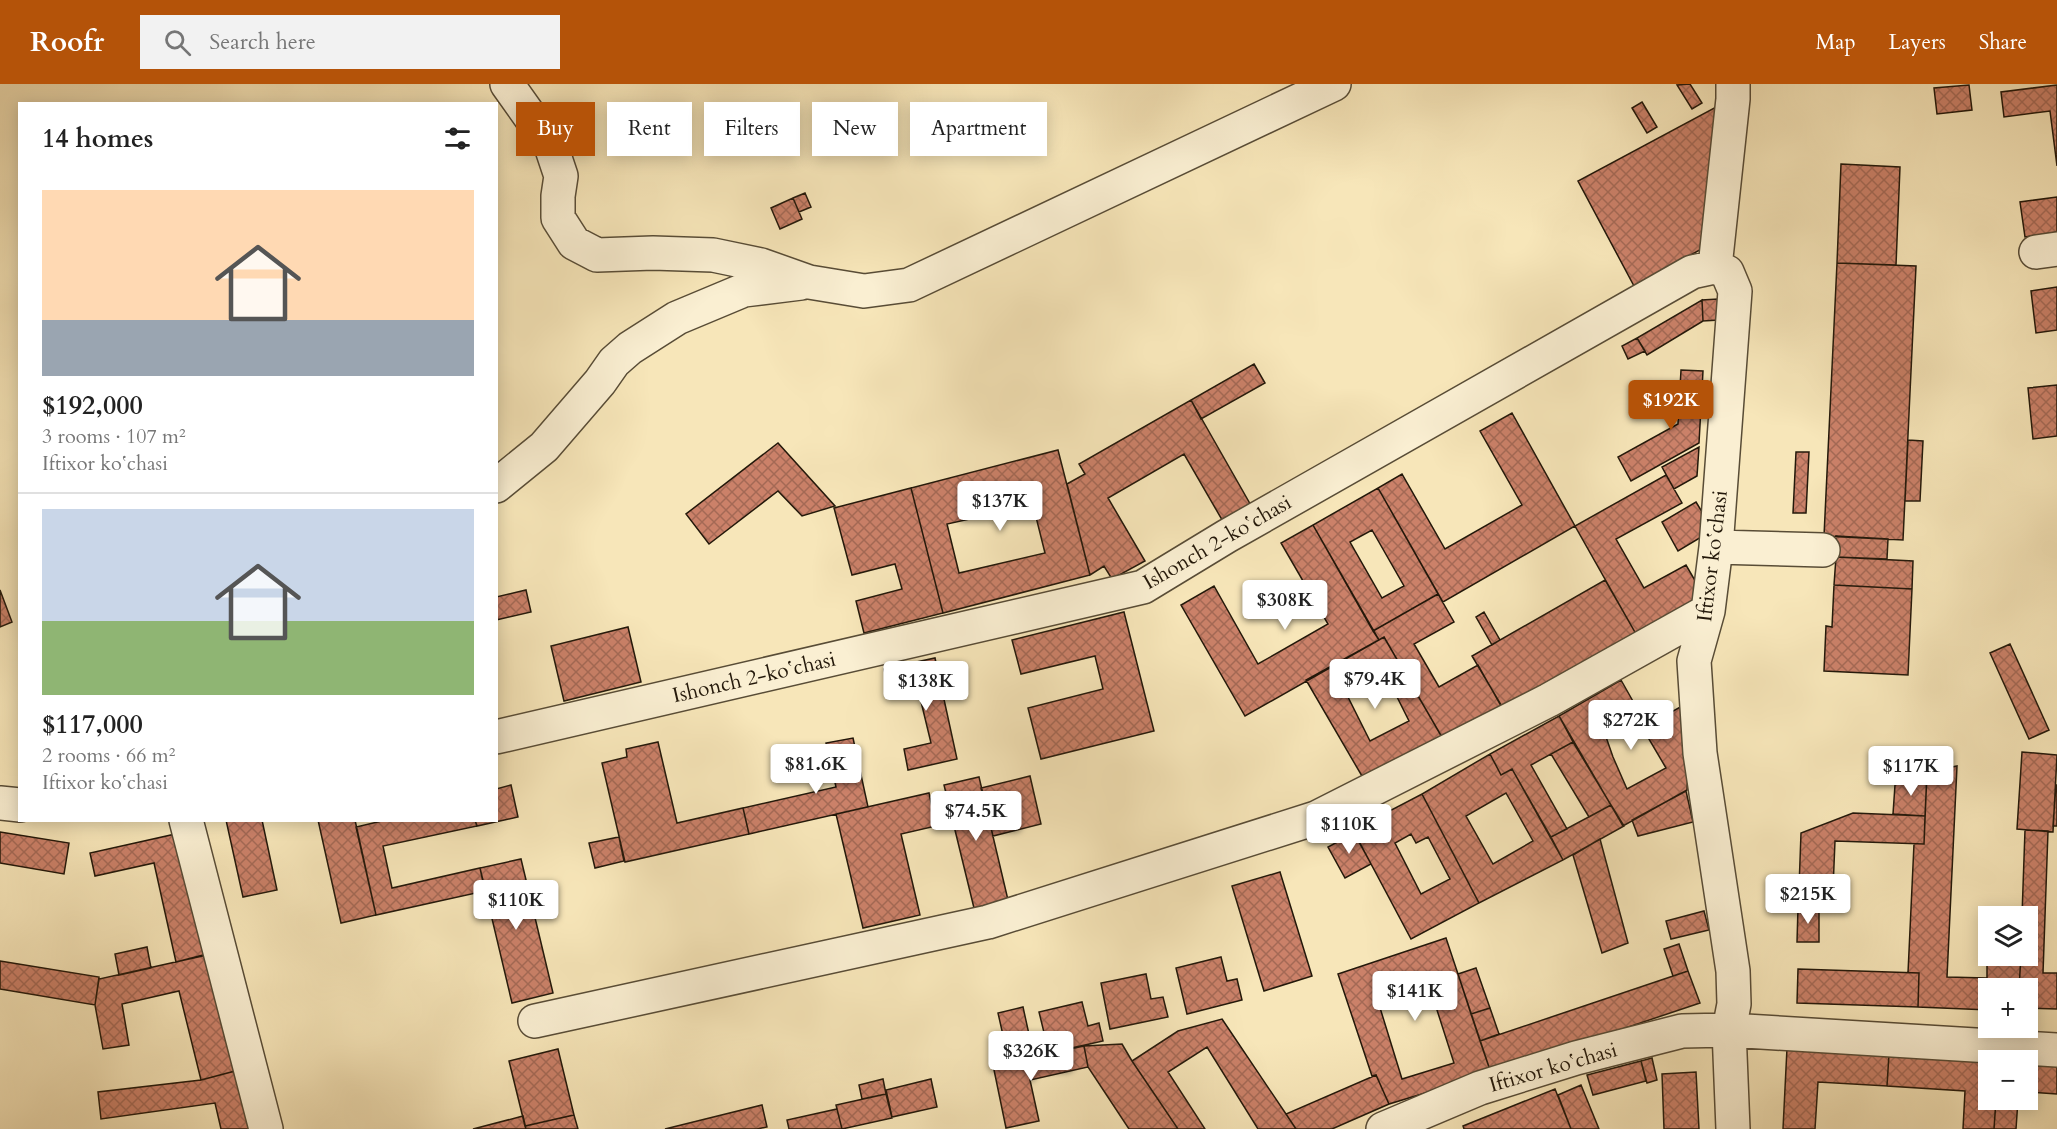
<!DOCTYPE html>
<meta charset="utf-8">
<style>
:root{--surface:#fff;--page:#f2f2f2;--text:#222;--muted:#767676;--line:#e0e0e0;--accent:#b45309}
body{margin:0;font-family:Cardo,serif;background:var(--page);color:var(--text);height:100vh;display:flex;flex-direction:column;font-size:22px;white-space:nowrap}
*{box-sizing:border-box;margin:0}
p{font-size:20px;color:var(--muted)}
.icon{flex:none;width:33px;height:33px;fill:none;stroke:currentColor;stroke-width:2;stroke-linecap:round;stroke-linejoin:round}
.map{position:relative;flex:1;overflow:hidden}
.details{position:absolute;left:18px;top:18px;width:480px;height:720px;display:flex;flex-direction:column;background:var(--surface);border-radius:0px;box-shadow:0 3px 15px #0003}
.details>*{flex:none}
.guide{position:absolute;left:516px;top:18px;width:570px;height:54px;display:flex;gap:12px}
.controls{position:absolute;left:1978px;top:822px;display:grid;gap:12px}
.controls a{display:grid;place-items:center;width:60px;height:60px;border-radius:0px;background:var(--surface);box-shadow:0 3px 15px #0003;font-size:30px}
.price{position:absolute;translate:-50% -51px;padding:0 14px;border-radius:6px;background:#fff;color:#222;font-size:20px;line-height:39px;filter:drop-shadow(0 2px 3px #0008)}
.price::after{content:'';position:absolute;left:50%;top:36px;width:18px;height:14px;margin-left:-9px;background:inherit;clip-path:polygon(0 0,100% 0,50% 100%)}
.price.on{background:var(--accent);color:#fff}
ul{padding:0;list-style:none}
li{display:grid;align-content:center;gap:12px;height:318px;padding:0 24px}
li+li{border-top:2px solid var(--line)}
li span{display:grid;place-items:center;height:186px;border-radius:0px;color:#555}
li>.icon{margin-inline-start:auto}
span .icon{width:108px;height:108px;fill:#fffc;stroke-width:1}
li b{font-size:26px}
h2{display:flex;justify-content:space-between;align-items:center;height:72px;padding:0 24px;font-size:26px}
.chip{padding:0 21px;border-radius:0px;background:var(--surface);box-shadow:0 3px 15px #0003;font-size:21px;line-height:54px}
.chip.on{background:var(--accent);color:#fff}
header{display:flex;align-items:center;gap:36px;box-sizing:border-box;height:84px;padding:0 30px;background:var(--accent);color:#fff}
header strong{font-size:28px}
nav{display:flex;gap:33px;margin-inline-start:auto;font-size:21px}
.search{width:420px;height:54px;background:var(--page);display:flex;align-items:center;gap:15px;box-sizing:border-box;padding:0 21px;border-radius:0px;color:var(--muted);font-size:22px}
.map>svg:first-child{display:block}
.building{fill:url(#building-cross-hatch);stroke:#23180a;stroke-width:1.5;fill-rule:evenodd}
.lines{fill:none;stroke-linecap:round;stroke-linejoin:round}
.minor-casing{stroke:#584c36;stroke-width:36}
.minor{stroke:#faefd2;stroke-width:33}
.labels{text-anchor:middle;stroke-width:5;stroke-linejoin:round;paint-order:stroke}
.street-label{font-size:21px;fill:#23180a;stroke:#faefd2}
</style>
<header>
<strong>Roofr</strong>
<div class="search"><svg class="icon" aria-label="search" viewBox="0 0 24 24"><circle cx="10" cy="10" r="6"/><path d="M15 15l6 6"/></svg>Search here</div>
<nav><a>Map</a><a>Layers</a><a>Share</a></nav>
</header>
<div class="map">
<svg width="2057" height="1045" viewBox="0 0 2057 1045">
<defs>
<pattern id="building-cross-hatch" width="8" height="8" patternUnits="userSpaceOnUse" patternTransform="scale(1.5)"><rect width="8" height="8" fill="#cb8169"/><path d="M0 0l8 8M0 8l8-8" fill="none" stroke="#a46955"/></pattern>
</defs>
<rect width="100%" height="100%" fill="#f7e6b9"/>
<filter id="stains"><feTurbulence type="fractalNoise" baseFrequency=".00333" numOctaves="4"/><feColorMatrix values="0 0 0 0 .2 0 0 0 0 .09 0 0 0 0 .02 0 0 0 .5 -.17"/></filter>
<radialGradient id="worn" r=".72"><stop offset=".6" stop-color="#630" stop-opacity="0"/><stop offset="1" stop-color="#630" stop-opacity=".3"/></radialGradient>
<path class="building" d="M1690 0 1702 19 1692 25 1677 1Z
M1969 1 1972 26 1937 30 1934 4Z
M2057 1V82L2050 27 2004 33 2001 8Z
M1642 18 1657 43 1647 49 1632 24Z
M1718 22 1707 162 1634 202 1578 97Z
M1841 80 1900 83 1896 181 1837 179Z
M805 109 811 123 799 128 793 114Z
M2057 113V148L2025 153 2020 118Z
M793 114 802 135 780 145 771 124Z
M1837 179 1916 182 1903 456 1824 452Z
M2057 203V246L2036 249 2031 207Z
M1718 215 1719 236 1703 237 1702 216Z
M1702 216 1703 237 1647 271 1637 254Z
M1637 254 1645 267 1628 275 1622 262Z
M1254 280 1265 299 1201 335 1191 316Z
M1681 286 1703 287 1699 359 1631 397 1618 373 1678 340Z
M2057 301V352L2033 355 2028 304Z
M1191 316 1253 425 1225 441 1184 370 1108 414 1145 477 1112 495 1104 482 1090 491 1067 400 1085 390 1079 380Z
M1512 329 1575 442 1443 518 1378 404 1402 390 1445 465 1522 421 1480 347Z
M1908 356 1923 357 1920 417H1905Z
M778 359 835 422 802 432 778 407 709 460 686 430Z
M1699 363 1697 392 1674 405 1662 383Z
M1058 366 1090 491 943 529 911 404ZM1033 421 1045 469 959 489 947 440Z
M1796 368H1809L1806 429H1793Z
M1666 391 1682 419 1616 455 1644 504 1686 481 1704 512 1636 550 1575 442Z
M911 404 943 529 864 549 856 517 902 505 895 480 852 491 834 424Z
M1378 404 1438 510 1373 547 1313 441ZM1372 446 1404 502 1382 514 1350 458Z
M1696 418 1713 446 1678 467 1662 438Z
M1313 441 1379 556 1245 632 1181 521 1214 502 1258 580 1328 540 1281 459Z
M1836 452 1888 455 1887 475 1836 473Z
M1836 473 1913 477 1912 505 1834 501Z
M1605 496 1636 550 1504 626 1472 572Z
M1834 501 1912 505 1908 591 1824 587 1826 542 1832 543Z
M0 506 12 538 0 543Z
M526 506 531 528 496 536V513Z
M1438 510 1454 538 1414 560 1439 603 1478 581 1501 622 1443 655 1384 553 1379 556 1373 547Z
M1124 528 1154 647 1041 675 1028 624 1103 605 1095 572 1021 590 1012 556Z
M1484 528 1500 556 1492 561 1476 533Z
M628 543 641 598 564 617 551 562Z
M1384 553 1443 655 1366 699 1306 596ZM1382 583 1409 637 1370 657 1343 603Z
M2010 560 2049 646 2029 655 1990 569Z
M935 574 957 675 908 686 904 665 931 659 917 601 889 607 884 585Z
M1621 596 1647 642 1682 622 1692 637 1687 706 1623 742 1559 632ZM1636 633 1666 684 1627 705 1613 673 1605 650Z
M1559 632 1573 658 1531 681 1567 745 1551 753 1512 685 1501 691 1490 670Z
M853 654 868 723 749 750 743 724 836 703 826 659Z
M658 658 677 739 743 724 749 750 625 778 602 679 627 673 626 665Z
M1573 658 1611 721 1589 733 1551 670Z
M2022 668 2057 671 2053 748 2017 745Z
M1490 670 1501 691 1512 685 1563 776 1479 819 1422 710ZM1506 709 1533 757 1493 780 1466 732Z
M1957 682 1947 893 1987 894V869L1989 872H2021L2019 904H1989V926L1918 923 1919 889H1908L1914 760H1924L1927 688Z
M1927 688 1925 732 1893 730 1895 701Z
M1030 692 1041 740 993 752 981 704Z
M979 693 1008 816 974 824 944 701Z
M511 701 518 733 477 742 475 736H496V705Z
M2056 701H2057V742H2053Z
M1686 707 1693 738 1638 752 1632 736Z
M929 709 936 742 901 750 920 831 863 844 836 730Z
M1422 710 1479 819 1411 855 1353 746ZM1411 750 1416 759 1428 753 1450 795 1421 810 1395 759Z
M1611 721 1624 742 1563 776 1551 753Z
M1853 729 1925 732 1924 760 1835 757 1833 805 1799 804 1801 749Z
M226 736H262L277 806 243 813Z
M318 736H355L376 831 341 839Z
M386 736H475L477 742 383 762 392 804 480 784 485 807 376 831 356 743Z
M2025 746 2048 747 2043 889H2057V925L2028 924V904H2019L2021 872H2028V832H2022Z
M0 748 69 759 64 790 0 779Z
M180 749 207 870 176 878 154 779 95 792 90 769Z
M1354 749 1371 780 1345 794 1328 763Z
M619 753 624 777 595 784 589 759Z
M1600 755 1628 859 1602 869 1573 771Z
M521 775 553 909 512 919 480 784Z
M1280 788 1312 892 1264 907 1232 802Z
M1798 824 1819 825V858H1797Z
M1704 827 1709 846 1671 855 1666 837Z
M1446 854 1491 989 1389 1020 1376 991 1372 992 1338 890ZM1428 898 1454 979 1402 995 1377 914Z
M1679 860 1688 887 1673 892 1664 865Z
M147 863 151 884 119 891 115 870Z
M207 871 239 986 201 996 179 907 122 920 129 961 103 965 95 921 99 895Z
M1221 873 1227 897 1237 895 1242 916 1187 930 1176 884Z
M0 877 99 893 95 921 0 905Z
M1476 884 1490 924 1471 930 1458 890Z
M1798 885 1919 889 1918 923 1797 919Z
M1688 887 1700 919 1491 989 1480 957Z
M1146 890 1151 915 1163 913 1168 933 1110 945 1101 899Z
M1082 918 1088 942 1099 939 1103 957 1049 969 1039 928Z
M1023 923 1034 973 1009 978 998 929Z
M1490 924 1499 950 1480 957 1471 930Z
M1222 935 1286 1030 1296 1045H1258L1207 963 1168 988 1205 1045H1178L1132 977 1178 947Z
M1122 960 1132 977 1178 1045H1129L1088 983 1084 962Z
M1084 962 1088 983 1030 996 1039 1037 1006 1044 993 981Z
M1787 964 1889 970 1887 1002 1818 998 1815 1045H1783Z
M558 965 574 1031 525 1042 509 977Z
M1889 970 1989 976V1016H1996L1994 1045H1963L1965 1007 1887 1002Z
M1652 974 1657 996 1647 999 1641 977Z
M1641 977 1646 997 1593 1011 1587 991Z
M2028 978 2057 980V1010L2028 1008Z
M239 986 254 1045H221L215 1019 101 1035 98 1008 201 996Z
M1696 988 1699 1045H1664L1662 990Z
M1376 991 1389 1020 1332 1045H1296L1286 1030Z
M883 995 886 1010 862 1015 859 1001Z
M931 995 937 1023 892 1033 886 1006Z
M1581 1001 1599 1045H1571L1558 1011Z
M1555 1005 1571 1045H1464L1463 1042Z
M886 1010 892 1034 842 1045 836 1021Z
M1996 1016H2018L2016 1045H1994Z
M762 1021 767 1043 757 1045H665Z
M837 1025 842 1045H789L787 1036Z
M574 1031 578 1045H526L525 1042Z
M523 1032 526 1045H473Z"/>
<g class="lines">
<g class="minor-casing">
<path id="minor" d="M507 0 551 62 561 92 558 112V134L574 159 597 171 653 169 713 171 761 181 809 198 864 207 909 201 1334 0
M2036 168 2057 165
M1715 183 1727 188 1735 207 1716 463 1708 527 1694 577 1700 669 1733 887 1734 920 1729 946 1733 1045
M1715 183 1733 15V0
M496 402 544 363 600 298 614 278 630 264 677 234 744 206 801 199
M1716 463 1823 466
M496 653 1143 503 1227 452 1692 188 1715 183
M0 719 20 721
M186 736 266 1045
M535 937 988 838 1316 734 1549 616 1708 527
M1383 1045 1480 1004 1576 974 1682 947 1729 946 2057 966"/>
</g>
<use href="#minor" class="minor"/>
</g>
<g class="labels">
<g class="street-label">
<text transform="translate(1217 458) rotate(-30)" y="7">Ishonch 2-koʻchasi</text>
<text transform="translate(1712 472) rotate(-83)" y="7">Iftixor koʻchasi</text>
<text transform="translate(754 593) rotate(-13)" y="7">Ishonch 2-koʻchasi</text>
<text transform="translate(1553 983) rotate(-16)" y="7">Iftixor koʻchasi</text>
</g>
</g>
<rect width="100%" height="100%" filter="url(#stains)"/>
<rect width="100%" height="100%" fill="url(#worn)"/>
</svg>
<div class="controls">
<a><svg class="icon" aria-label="layers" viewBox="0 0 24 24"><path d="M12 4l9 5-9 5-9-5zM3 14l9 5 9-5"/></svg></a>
<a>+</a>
<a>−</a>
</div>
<b class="price on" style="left:1671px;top:347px">$192K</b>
<b class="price" style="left:1000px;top:448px">$137K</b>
<b class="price" style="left:1285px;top:547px">$308K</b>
<b class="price" style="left:1375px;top:626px">$79.4K</b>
<b class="price" style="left:926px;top:628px">$138K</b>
<b class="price" style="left:1631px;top:667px">$272K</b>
<b class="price" style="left:816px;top:711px">$81.6K</b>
<b class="price" style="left:1911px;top:713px">$117K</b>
<b class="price" style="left:976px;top:758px">$74.5K</b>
<b class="price" style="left:1349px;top:771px">$110K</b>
<b class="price" style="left:1808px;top:841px">$215K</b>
<b class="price" style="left:516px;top:847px">$110K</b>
<b class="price" style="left:1415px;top:938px">$141K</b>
<b class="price" style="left:1031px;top:998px">$326K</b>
<div class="guide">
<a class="chip on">Buy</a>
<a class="chip">Rent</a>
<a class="chip">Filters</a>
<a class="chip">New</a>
<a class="chip">Apartment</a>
</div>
<section class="details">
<h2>14 homes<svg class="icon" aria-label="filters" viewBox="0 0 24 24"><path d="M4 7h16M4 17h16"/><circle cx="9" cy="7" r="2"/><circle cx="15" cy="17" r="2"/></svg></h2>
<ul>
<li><span style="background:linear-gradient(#ffd9b3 70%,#9aa5b1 0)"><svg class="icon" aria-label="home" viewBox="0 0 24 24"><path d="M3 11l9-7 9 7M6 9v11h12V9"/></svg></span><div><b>$192,000</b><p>3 rooms · 107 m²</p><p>Iftixor koʻchasi</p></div></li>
<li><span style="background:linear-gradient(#c9d6e8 60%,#8fb573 0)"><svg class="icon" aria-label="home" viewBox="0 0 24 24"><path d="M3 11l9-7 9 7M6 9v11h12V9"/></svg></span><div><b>$117,000</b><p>2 rooms · 66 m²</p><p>Iftixor koʻchasi</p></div></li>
</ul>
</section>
</div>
